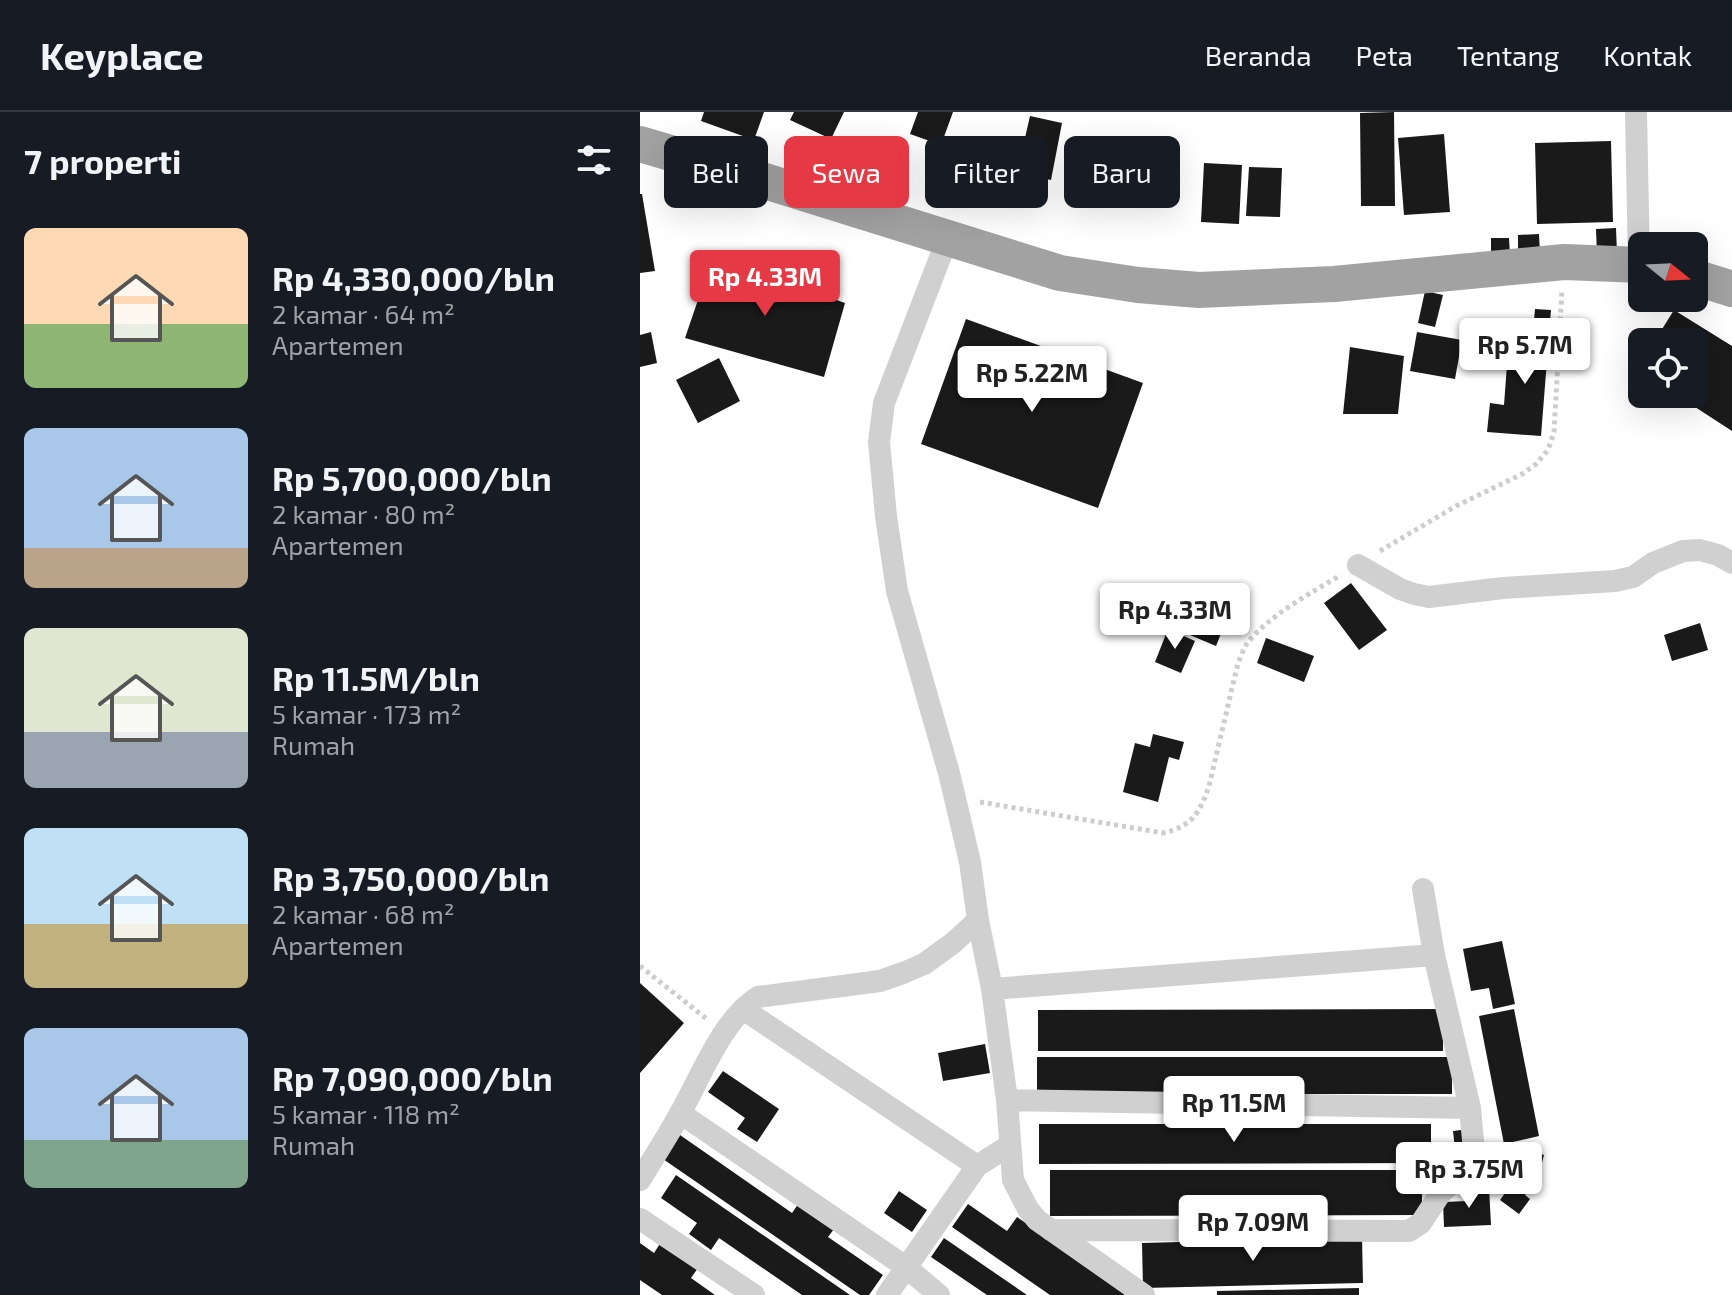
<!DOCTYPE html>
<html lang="id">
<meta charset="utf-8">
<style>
:root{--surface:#171b24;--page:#20242c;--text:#f1f3f6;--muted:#9ea1a6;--line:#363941;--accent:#e63946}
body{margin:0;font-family:"Exo 2",sans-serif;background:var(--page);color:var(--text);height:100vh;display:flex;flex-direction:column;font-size:30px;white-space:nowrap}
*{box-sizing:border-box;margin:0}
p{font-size:26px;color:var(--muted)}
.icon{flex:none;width:44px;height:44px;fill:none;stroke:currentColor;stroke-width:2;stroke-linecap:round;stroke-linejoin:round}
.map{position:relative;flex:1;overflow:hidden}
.side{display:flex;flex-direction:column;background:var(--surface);width:640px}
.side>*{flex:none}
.top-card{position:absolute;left:24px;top:24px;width:760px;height:72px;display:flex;gap:16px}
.needle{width:52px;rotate:108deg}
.controls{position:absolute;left:988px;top:120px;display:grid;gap:16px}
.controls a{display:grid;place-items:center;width:80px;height:80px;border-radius:12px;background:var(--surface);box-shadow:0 8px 32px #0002;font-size:40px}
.price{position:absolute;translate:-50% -68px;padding:0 18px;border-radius:8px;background:#fff;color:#222;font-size:26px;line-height:52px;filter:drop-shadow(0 2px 4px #0008)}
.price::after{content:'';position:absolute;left:50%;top:48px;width:24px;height:18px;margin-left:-12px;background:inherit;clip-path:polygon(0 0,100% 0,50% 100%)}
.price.current{background:var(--accent);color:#fff}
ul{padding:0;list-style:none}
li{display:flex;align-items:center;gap:24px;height:200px;padding:0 24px}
li span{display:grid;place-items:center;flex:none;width:224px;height:160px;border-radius:12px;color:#555}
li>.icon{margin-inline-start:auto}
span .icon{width:96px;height:96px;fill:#fffc;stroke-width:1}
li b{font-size:34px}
h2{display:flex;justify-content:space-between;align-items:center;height:96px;padding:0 24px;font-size:34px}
.tag{padding:0 28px;border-radius:12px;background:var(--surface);box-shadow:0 8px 32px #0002;font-size:28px;line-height:72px}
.tag.current{background:var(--accent);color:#fff}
header{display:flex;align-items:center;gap:48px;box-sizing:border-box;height:112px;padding:0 40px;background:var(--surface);border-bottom:2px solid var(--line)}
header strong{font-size:38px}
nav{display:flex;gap:44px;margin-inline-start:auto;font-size:28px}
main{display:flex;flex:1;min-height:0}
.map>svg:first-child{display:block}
.building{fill:#1a1a1a}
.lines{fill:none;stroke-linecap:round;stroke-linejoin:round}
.path{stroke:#cdcdcd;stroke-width:5;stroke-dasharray:4 4;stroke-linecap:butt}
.minor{stroke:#d0d0d0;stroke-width:22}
.trunk{stroke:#a2a2a2;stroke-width:36}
</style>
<header>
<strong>Keyplace</strong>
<nav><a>Beranda</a><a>Peta</a><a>Tentang</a><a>Kontak</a></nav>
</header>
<main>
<section class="side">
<h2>7 properti<svg class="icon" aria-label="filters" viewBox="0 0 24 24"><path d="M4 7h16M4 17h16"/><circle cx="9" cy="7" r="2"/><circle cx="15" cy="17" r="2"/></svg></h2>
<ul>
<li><span style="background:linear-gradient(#ffd9b3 60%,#8fb573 0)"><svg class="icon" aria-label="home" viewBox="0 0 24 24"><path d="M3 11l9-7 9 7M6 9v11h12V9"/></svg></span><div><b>Rp 4,330,000/bln</b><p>2 kamar · 64 m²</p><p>Apartemen</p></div></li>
<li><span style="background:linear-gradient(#a9c7e8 75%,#b9a48a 0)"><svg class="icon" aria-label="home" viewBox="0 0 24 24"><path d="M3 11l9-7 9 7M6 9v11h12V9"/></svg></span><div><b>Rp 5,700,000/bln</b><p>2 kamar · 80 m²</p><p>Apartemen</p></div></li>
<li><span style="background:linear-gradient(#dfe7d0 65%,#9aa5b1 0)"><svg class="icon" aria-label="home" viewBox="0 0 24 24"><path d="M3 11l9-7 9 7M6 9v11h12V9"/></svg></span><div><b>Rp 11.5M/bln</b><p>5 kamar · 173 m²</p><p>Rumah</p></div></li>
<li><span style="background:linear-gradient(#bfe0f5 60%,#c2b280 0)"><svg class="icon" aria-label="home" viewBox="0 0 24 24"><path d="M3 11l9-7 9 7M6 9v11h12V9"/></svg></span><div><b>Rp 3,750,000/bln</b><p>2 kamar · 68 m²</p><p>Apartemen</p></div></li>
<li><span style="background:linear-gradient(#a9c7e8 70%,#7fa58c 0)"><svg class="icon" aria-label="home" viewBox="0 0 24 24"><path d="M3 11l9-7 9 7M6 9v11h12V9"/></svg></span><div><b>Rp 7,090,000/bln</b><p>5 kamar · 118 m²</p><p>Rumah</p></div></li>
</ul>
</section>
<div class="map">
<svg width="1092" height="1183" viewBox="0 0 1092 1183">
<rect width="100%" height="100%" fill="#fff"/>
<path class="building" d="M64 0H124L114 28 61 9Z
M154 0H204L191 27 150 8Z
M278 0H313L301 33 270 22Z
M754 0 755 94H721L720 1Z
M390 4 422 11 411 68 377 61Z
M804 22 810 100 764 103 758 26Z
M971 29 973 110 897 112 895 31Z
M564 51 602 53 599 112 561 110Z
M609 55 642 56 640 105 606 104Z
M0 82H2L15 159 0 161Z
M976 116 977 142 957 143 956 117Z
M899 122 900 142H878V123Z
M851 126H869L870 144H851Z
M73 144 205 191 184 265 45 226Z
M785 179 803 183 795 215 778 211Z
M895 197 911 198 901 324 847 320 850 291 864 293 868 239 891 241Z
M1034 198 1092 234V319L1035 282H1054V230H1014Z
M326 207 503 271 458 396 281 332Z
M11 220 17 251 0 255V223Z
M777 220 822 228 815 267 770 259Z
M710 235 764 244 758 302H703Z
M79 246 100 289 58 311 36 268Z
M711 471 747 518 719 538 684 491Z
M544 485 588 504 576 534 531 515Z
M1060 511 1068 538 1032 549 1024 523Z
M528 517 555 529 541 561 515 550Z
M626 526 674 544 664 570 617 551Z
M513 622 544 630 539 648 529 645 518 690 483 680 495 631 510 635Z
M862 829 875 892 853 897 849 876 831 879 823 837Z
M0 871 44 911 0 961Z
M803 897V939H398V898Z
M874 897 899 1024 864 1032 839 904Z
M345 932 350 961 303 969 298 941Z
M397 945H812V982H397Z
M83 959 139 997 117 1030 97 1017 105 1006 68 980Z
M399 1012H791V1051L399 1052Z
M829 1017 830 1035 815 1037 813 1019Z
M40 1023 152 1101 161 1088 197 1113 188 1125 243 1163 229 1183H220L23 1047Z
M868 1033 904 1043 897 1069 861 1059Z
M410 1058H782V1103L410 1104Z
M36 1063 210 1183H162L79 1126 71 1138 49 1122 57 1111 21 1086Z
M876 1066 889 1076 885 1083 890 1087 879 1102 860 1088Z
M828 1075H849L851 1113 804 1115 803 1090 829 1089Z
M259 1079 287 1098 272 1120 244 1101Z
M328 1092 367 1119 377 1105 486 1180 484 1183H410L312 1115Z
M722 1125 723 1171 503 1176 502 1131Z
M304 1126 387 1183H347L291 1145Z
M21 1130 58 1156 51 1166 75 1183H22L0 1168V1131L14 1141Z
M719 1176V1183H577V1179Z"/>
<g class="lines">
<path class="path" d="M740 439 816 394 884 361 896 352 908 338 914 320 922 178
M340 690 523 721C551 715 560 701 569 674L598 551C601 545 603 538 606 533 625 506 672 480 701 463
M0 854 68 908"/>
<path class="minor" d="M996 0 999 152
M308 125 244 291 239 330 246 404 257 479 309 661 330 750 338 808 352 877 367 988 373 1068 388 1097 397 1108 504 1183
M718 453 760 477 774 482 789 485 863 476 975 469 993 465 1013 451 1043 439 1060 438 1078 443 1092 451
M352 877 794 843
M103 897 337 1054
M367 988 830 996
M40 1001 266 1155 299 1183
M0 1068C14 1045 29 1022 42 998 62 962 83 907 118 885L240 869 263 861 284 852 313 831 338 808
M0 1107 114 1183
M411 1118 769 1119 781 1111 800 1082 827 1057 834 1039 830 996 794 843 783 777
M247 1183 337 1054 370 1033"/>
<path class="trunk" d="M0 32 125 69 420 161 498 173 559 178 694 172 924 150 1002 153
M1054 165 1092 177"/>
</g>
</svg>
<div class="controls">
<a><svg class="needle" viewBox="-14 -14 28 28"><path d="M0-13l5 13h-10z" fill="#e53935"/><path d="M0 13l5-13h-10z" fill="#9ea1a6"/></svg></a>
<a><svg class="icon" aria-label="locate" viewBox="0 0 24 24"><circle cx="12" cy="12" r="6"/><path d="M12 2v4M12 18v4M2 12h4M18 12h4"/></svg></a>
</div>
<b class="price current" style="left:125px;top:206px">Rp 4.33M</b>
<b class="price" style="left:885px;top:274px">Rp 5.7M</b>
<b class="price" style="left:392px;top:302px">Rp 5.22M</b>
<b class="price" style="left:535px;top:539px">Rp 4.33M</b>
<b class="price" style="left:594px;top:1032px">Rp 11.5M</b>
<b class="price" style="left:829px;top:1098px">Rp 3.75M</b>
<b class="price" style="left:613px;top:1151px">Rp 7.09M</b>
<div class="top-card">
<a class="tag">Beli</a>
<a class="tag current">Sewa</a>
<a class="tag">Filter</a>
<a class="tag">Baru</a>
</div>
</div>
</main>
